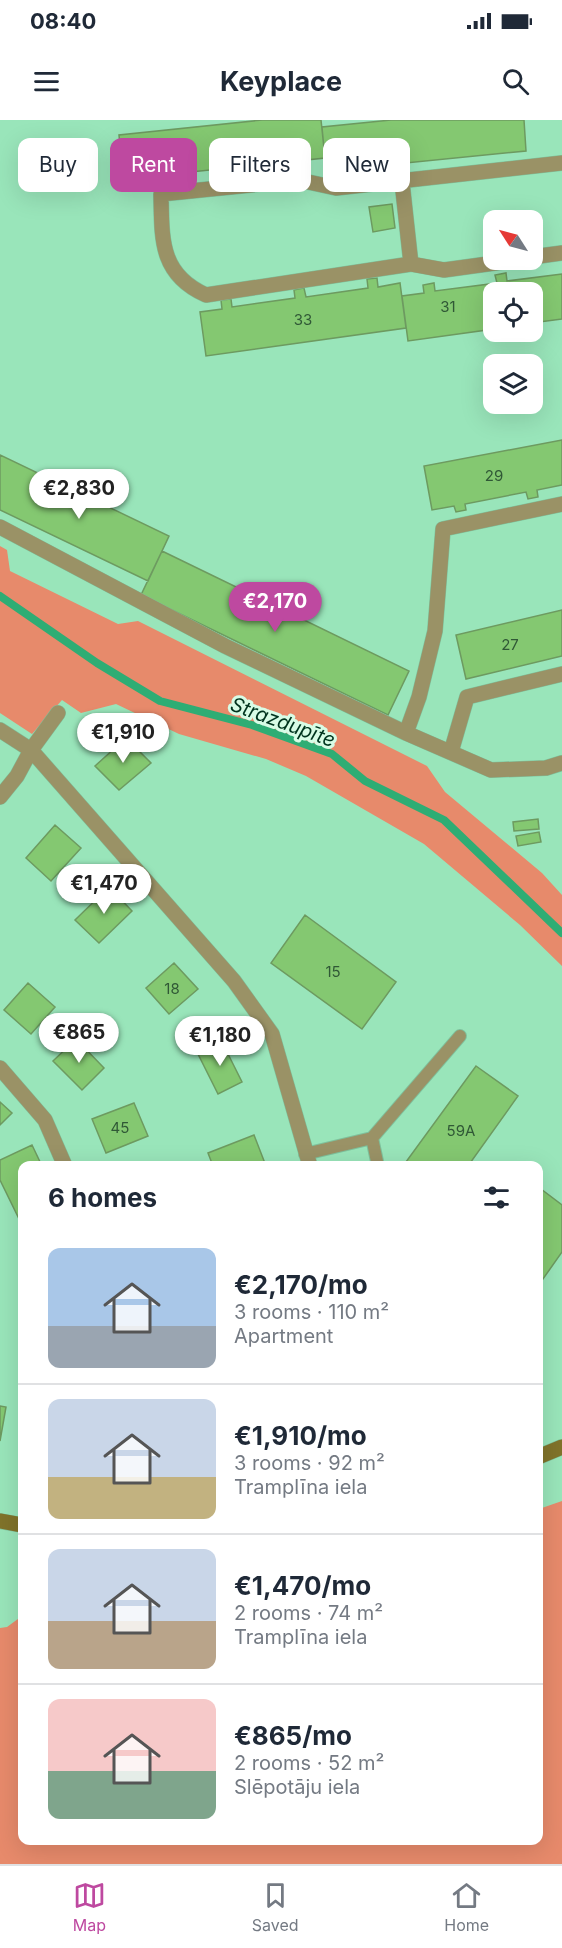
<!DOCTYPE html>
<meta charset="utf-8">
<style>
:root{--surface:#fff;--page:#f6f6f7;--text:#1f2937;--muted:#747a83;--line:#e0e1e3;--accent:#be49a0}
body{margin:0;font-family:Inter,sans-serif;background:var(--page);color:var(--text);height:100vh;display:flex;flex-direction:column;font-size:22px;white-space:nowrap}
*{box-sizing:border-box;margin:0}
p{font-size:20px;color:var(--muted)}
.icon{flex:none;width:33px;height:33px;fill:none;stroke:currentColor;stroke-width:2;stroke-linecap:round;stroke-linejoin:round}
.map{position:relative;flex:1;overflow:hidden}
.panel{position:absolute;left:18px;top:1041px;width:525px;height:684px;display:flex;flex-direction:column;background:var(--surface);border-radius:12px;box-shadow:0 6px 24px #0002}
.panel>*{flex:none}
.banner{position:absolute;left:18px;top:18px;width:526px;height:54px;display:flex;gap:12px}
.needle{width:39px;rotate:306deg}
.fabs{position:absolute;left:483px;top:90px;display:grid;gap:12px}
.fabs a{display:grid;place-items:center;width:60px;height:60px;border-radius:12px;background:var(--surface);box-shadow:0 6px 24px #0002;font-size:30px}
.price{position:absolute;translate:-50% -51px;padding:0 14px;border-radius:21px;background:#fff;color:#222;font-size:20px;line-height:39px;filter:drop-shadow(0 2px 3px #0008)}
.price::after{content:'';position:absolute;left:50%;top:36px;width:18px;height:14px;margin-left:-9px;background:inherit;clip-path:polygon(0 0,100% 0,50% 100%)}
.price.current{background:var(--accent);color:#fff}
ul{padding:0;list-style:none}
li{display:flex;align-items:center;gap:18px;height:150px;padding:0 30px}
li+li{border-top:2px solid var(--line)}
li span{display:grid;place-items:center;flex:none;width:168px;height:120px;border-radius:12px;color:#555}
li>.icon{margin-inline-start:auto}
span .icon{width:72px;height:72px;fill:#fffc;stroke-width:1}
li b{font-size:26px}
h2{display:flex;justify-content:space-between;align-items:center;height:72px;padding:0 30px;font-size:26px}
.tag{padding:0 21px;border-radius:12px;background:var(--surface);box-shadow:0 6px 24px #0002;font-size:21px;line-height:54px}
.tag.current{background:var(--accent);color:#fff}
.status{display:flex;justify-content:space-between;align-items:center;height:42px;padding:0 30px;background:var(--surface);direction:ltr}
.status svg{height:16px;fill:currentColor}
header{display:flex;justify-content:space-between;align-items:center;height:78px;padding:0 30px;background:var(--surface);font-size:27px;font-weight:700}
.tab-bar{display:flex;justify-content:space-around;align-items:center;height:84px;border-top:2px solid var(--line);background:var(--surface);font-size:16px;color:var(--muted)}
.tab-bar a{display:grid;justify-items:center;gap:3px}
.tab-bar .current{color:var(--accent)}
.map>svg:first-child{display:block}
.green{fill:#e78a6b}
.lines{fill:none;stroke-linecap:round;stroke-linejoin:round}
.stream{stroke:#2ead74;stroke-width:8}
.building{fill:#84c871;stroke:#6d9a60;stroke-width:1.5}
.lane-casing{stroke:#7ec19c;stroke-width:14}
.street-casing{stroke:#7ec19c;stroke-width:16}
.secondary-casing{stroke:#7ec19c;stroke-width:16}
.lane{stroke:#9a9266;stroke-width:12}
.street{stroke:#9a9266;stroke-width:15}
.secondary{stroke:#80732a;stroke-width:15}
.labels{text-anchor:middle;stroke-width:6;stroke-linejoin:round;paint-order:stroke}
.number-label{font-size:15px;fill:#305836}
.water-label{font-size:20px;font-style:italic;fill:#00341e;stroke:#d8fce6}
</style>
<div class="status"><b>08:40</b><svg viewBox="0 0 49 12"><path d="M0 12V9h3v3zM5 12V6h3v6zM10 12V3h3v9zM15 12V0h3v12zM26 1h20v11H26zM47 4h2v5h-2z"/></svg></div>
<header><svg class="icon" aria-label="menu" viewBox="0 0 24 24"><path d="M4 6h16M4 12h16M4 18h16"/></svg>Keyplace<svg class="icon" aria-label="search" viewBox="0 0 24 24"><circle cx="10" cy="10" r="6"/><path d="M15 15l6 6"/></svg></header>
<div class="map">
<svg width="562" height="1744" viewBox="0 0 562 1744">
<rect width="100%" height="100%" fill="#99e5ba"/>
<path class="green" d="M0 426 7 430 10 451 118 504 138 501 427 646 445 672 542 753 562 775V846L520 805 424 724 306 656 266 639 179 614 116 584 81 593 62 580 32 614 0 593Z
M562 1381V1744H0V1508L7 1507 22 1496V1720H538L539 1389Z"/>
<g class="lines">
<path class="stream" d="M0 476 97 543 160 581 252 605 332 634 365 661 444 700 562 813"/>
</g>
<path class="building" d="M262 0H321L325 38 123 59 119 15Z
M391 0H524L526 31 326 51 322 7Z
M392 84 395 108 373 112 369 87Z
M506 153 507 161 562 154V199L532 203V172H494V209L408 221 402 176 424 173 423 165 434 163 435 171 497 163 495 155Z
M377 158 378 167 400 163 406 208 206 236 200 192 222 189 221 180 231 179 232 187 295 178 294 170 298 169 304 168 306 177 368 168 367 159Z
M562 320V365L537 370 538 377 528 379 526 372 465 384 466 390 456 392 454 386 432 390 424 346Z
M0 335 169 416 148 461 0 390Z
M162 431 409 551 388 595 141 475Z
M562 490V536L466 559 456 515Z
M126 618 151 643 119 670 95 646Z
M538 699 539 709 514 711 513 702Z
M55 705 81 728 51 761 26 738Z
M539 712 541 722 518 726 516 716Z
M109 767 132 791 99 823 75 800Z
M305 795 396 862 362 909 271 843Z
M174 843 198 869 169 894 146 868Z
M28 863 55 887 31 914 4 890Z
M76 919 104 948 82 970 53 941Z
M221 920 242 962 218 974 197 932Z
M476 946 518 976 468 1046H403Z
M0 982 12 993 0 1005Z
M134 983 148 1016 106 1033 92 999Z
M254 1015 266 1046H213L208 1033Z
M32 1025 42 1046H22V1105L0 1060V1040Z
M541 1069 562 1085V1132L538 1166V1072Z
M0 1286 6 1287 0 1321Z"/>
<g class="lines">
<g class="lane-casing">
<path id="lane" d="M372 1018 378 1046
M305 1034 372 1018 460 916"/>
</g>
<g class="street-casing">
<path id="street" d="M402 62 411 144
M532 137 562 133
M517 140 444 150 411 144 206 175C159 154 162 118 161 74L299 60 336 68 562 43
M0 407 225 526 406 613 491 650 546 648 562 643
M0 610 31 630 234 861 272 914 310 1046
M406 613 419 577 435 511 443 409 562 384
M451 632 467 577 562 554
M0 677 17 656 31 630 58 593
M0 948 45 1000 65 1046"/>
</g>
<g class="secondary-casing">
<path id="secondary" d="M538 1337 562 1327
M0 1401 22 1405"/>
</g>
<use href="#lane" class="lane"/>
<use href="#street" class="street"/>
<use href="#secondary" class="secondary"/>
</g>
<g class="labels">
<g class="number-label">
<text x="448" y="192">31</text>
<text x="303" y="205">33</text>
<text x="494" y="361">29</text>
<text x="510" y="530">27</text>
<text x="333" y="857">15</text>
<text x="172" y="874">18</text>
<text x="120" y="1013">45</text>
<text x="461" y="1016">59A</text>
</g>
<g class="water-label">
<text transform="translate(283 602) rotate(20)" y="7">Strazdupīte</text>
</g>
</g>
</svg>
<div class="fabs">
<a><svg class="needle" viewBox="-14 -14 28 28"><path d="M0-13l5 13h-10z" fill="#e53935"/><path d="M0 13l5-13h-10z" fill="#747a83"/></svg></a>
<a><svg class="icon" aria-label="locate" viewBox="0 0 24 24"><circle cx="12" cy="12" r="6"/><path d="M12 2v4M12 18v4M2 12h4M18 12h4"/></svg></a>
<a><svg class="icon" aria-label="layers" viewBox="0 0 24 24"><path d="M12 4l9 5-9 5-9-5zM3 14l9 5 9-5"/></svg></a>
</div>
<b class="price" style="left:79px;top:400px">€2,830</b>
<b class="price current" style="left:275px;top:513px">€2,170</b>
<b class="price" style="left:123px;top:644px">€1,910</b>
<b class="price" style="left:104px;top:795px">€1,470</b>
<b class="price" style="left:79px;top:944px">€865</b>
<b class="price" style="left:220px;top:947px">€1,180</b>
<div class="banner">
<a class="tag">Buy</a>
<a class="tag current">Rent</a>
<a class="tag">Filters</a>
<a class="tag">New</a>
</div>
<section class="panel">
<h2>6 homes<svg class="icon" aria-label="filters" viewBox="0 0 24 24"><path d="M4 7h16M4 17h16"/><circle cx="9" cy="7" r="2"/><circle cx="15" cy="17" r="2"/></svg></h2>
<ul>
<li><span style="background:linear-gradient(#a9c7e8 65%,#9aa5b1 0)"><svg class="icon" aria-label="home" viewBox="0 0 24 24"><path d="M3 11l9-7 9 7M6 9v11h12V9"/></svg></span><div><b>€2,170/mo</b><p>3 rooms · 110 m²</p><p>Apartment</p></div></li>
<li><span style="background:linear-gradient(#c9d6e8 65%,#c2b280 0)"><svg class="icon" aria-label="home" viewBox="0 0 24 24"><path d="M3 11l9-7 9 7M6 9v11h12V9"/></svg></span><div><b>€1,910/mo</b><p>3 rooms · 92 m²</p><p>Tramplīna iela</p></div></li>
<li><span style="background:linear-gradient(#c9d6e8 60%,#b9a48a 0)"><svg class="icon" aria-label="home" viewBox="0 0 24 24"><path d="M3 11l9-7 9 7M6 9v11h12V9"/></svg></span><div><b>€1,470/mo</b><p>2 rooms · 74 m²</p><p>Tramplīna iela</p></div></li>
<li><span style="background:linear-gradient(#f6c9c9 60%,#7fa58c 0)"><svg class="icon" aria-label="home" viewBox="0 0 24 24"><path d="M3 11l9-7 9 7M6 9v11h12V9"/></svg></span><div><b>€865/mo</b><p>2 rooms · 52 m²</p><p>Slēpotāju iela</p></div></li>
</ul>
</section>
</div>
<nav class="tab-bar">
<a class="current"><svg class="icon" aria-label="map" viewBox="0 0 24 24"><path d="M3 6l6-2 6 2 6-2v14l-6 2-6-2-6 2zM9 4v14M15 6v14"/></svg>Map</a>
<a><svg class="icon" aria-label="saved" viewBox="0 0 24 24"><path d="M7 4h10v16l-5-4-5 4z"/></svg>Saved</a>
<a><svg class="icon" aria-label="home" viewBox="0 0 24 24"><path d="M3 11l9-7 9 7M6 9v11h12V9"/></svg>Home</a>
</nav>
